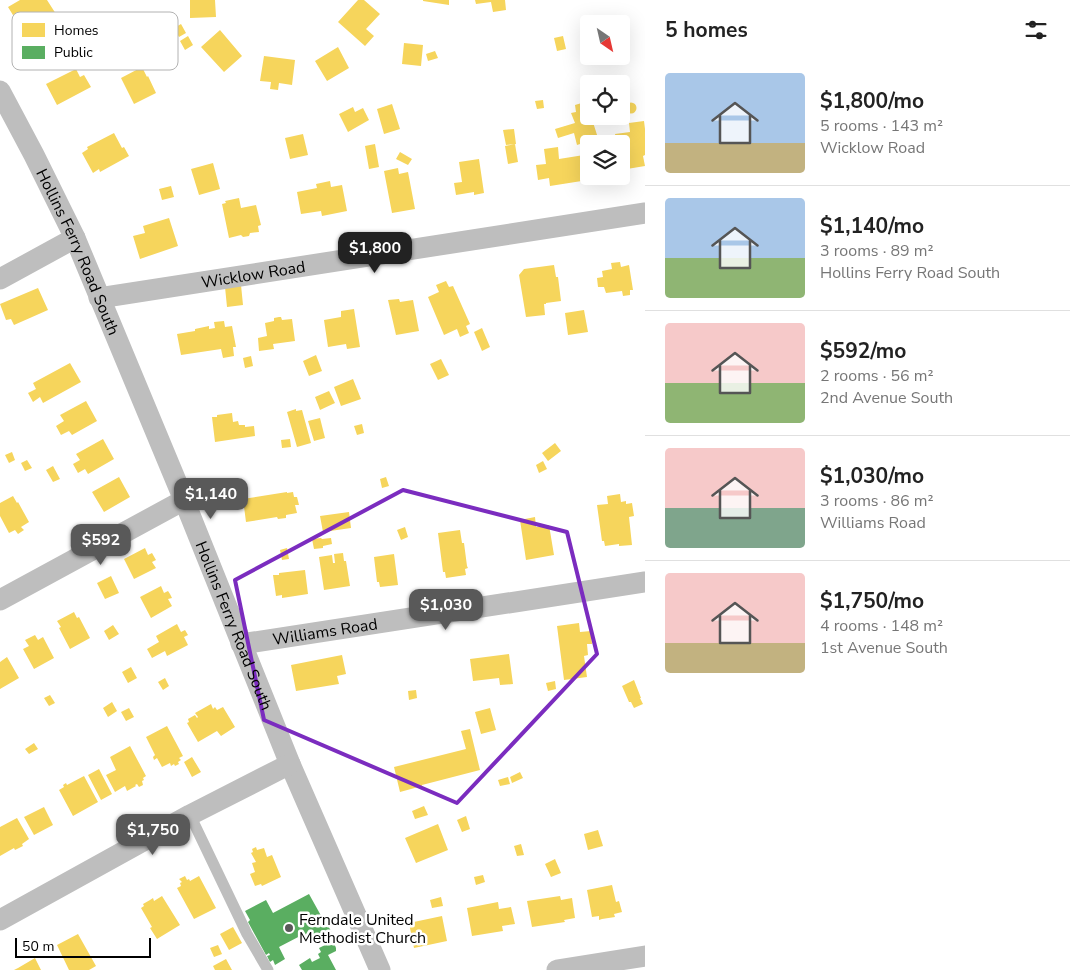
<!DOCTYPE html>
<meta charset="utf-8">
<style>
:root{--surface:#fff;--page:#f2f2f2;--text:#222;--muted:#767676;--line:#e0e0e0;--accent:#595959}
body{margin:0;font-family:"Nunito Sans",sans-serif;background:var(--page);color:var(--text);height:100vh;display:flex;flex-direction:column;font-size:19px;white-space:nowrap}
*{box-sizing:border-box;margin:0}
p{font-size:16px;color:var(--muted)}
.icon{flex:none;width:28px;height:28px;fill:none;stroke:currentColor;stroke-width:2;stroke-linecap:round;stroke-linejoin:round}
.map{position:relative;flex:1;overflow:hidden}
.details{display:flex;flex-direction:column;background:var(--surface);width:425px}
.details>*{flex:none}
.needle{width:32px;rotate:146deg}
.controls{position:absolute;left:580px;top:15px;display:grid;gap:10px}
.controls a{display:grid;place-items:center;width:50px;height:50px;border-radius:5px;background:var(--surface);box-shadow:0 5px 20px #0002;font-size:25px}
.scale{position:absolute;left:15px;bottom:12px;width:136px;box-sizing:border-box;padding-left:5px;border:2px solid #000;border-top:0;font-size:14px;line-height:18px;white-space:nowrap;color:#000;-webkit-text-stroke:4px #fff;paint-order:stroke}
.price{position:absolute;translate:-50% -42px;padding:0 11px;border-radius:10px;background:var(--accent);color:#fff;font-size:16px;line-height:32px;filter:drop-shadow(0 1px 2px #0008)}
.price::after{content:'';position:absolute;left:50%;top:30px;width:15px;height:11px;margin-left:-8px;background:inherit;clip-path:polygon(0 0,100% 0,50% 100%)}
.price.current{background:#222;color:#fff}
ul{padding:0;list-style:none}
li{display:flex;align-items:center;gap:15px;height:125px;padding:0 20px}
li+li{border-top:1px solid var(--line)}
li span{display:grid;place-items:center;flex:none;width:140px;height:100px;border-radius:5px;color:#555}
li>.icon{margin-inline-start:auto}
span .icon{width:60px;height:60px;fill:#fffc;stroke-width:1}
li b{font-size:21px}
h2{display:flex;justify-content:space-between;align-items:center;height:60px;padding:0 20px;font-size:21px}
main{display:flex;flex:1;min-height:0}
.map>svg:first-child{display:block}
.homes{fill:#f6d55c}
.public{fill:#5aae61}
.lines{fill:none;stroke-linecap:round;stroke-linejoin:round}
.service{stroke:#bebebe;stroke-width:11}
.minor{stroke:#bebebe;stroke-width:21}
.marked{fill:none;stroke:#7b2cbf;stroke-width:4;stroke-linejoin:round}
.poi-dot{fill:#595959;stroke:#fff;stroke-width:2}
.labels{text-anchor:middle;stroke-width:5;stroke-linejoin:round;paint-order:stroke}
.street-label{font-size:16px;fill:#000;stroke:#fff}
.poi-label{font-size:16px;fill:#000;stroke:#fff;text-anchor:start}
.key{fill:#fff;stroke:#b2b2b2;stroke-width:1}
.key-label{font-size:14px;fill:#000}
</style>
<main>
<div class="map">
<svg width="645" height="970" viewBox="0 0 645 970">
<rect width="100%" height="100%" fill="#fff"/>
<path class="homes" d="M20 0H47L56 14 24 33 8 7Z
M190 0H215L216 17 190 18Z
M358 0H364L380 14 366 29 374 36 365 46 338 22Z
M423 0H449V5L423 1Z
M475 0H505L506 10 493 12 491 2 476 4Z
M181 24 186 33 179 37 174 28Z
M220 30 242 56 224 72 201 47Z
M188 36 193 45 185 50 180 41Z
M563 36 566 49 557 51 554 38Z
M404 43 423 45 421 66 402 64Z
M338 47 349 68 327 81 315 61Z
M435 51 438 58 428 61 426 54Z
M264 56 295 60 292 85 279 83 278 90 270 89 271 82 260 81Z
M142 67 147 77 148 76 156 93 134 104 121 78Z
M76 69 80 77 84 75 91 87 57 105 46 84Z
M543 100 544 108 537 109 535 101Z
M585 102 587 109 589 108V116H591L598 138 577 145 574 133 558 138 555 129 575 123 571 113 576 112 575 105Z
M625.5 108a5.5 5.5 0 1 1 11 0a5.5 5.5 0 1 1-11 0Z
M392 104 400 129 384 134 377 109Z
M353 107 355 112 363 108 369 120 348 132 339 114Z
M644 121 645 129V155L643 156 645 166 621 170V144H617L615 134 630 132 629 123Z
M514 129 516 144 506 145 503 130Z
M114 133 122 148 124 147 129 156 100 172 99 169 93 173 82 153 88 149 87 147Z
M303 134 308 155 290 159 285 138Z
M375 144 379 167 369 169 365 146Z
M515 144 518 162 508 164 505 146Z
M558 147 559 159 584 155 588 180 550 186 549 178 538 180 536 165 546 164 544 149Z
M400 152 412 159 408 165 396 159Z
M479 159 484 193 474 195V192L456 195 454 183 462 182 459 162Z
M213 163 220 189 199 195 191 169Z
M398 168 399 174 408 172 415 209 392 213 384 171Z
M330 181 331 187 342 185 347 211 322 216 321 211 301 214 297 192 317 188 316 184Z
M171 186 174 197 162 200 159 189Z
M239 198 241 208 256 205 261 225 258 226 259 232 250 233 249 236 243 237 241 235 229 238 222 204 226 203 225 201Z
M169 218 178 246 140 259 133 236 145 233 143 226Z
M620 262 621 267 629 265 633 290H630V295L623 296 622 291 606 293 604 287H598L597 278 603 277 602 271 612 269 611 263Z
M554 265 556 277H558L561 301 546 303V304H544L545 315 526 317 519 275 524 269Z
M446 281 449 287 453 286 470 324 466 326 469 333 460 337 457 329 444 335 428 297 439 292 436 285Z
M241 285 243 305 227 307 225 287Z
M38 288 48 310 14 325 11 319 6 320 0 304Z
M399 299 400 302 413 300 419 331 396 335 388 300Z
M354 309 360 347 347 349 346 344 328 347 324 320 341 317V311Z
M584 310 588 332 568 335 565 313Z
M279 317H281L282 320 292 319 295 341 273 344 274 349 259 351 258 338 267 336 265 323 274 321V318Z
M224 321 225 327 232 326 236 347H233L234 356 223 358 221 349 181 355 177 334 195 331V329L209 326V329L215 328 214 322Z
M482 328 490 347 482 351 474 332Z
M316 355 322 371 309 376 303 361Z
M251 356 253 366 245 368 243 358Z
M441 359 449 375 438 380 430 364Z
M70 363 81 382 43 403 40 397 33 402 28 393 36 389 33 383Z
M353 379 361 399 341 406 334 387Z
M329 391 335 403 320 410 315 397Z
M86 401 97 421 72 435 69 431 61 435 56 426 64 421 60 415Z
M296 409V411L302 410 311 443 297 447 287 412Z
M232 413 233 422 238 421 239 425H245V427L254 426 255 436 215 442 212 417H217V415Z
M320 418 325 438 314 441 308 421Z
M362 424 364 433 357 435 354 426Z
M103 439 114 459 88 474 85 469 78 473 73 464 80 460 76 454Z
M290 439 291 447 282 448 281 440Z
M555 443 561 451 548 461 542 453Z
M12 452 15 460 9 463 5 455Z
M27 460 32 468 25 471 21 463Z
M543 461 547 469 539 473 536 465Z
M53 466 60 479 53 482 46 470Z
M119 477 130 497 104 512 92 492Z
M386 477 389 486 382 488 380 479Z
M287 492V493L293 492 294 497H297L299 505H295L297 513 286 515V518L278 519 277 517 246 522 243 499Z
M620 494 621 502 626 501V504L632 503 634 516 629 517 632 545 619 546V544L605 546 604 541H602L597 505 608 504 607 496Z
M13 496 17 503 18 502 29 522 21 527 24 530 18 534 15 530 9 533 0 516V503Z
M349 512 351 528 323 532 320 516Z
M535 517 536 527 549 525 554 555 526 560 520 520Z
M405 527 408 537 401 540 397 530Z
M460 530 462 543H464L467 566 468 568 465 569 466 575 446 578 445 572H443L438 533Z
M321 538 322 539 331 538 332 544 323 546V548L314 549 312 539Z
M145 548 148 555 152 553 156 560 152 562 156 568 134 579 124 559Z
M287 548 289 559 282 560 280 550Z
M343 553 344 561H346L350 586 324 590 319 557 332 555 333 563H335L334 554Z
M394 554 398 585 380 587 379 582H377L374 557Z
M305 570 308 594 282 598V595L276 596 273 575H279V573Z
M111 576 119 593 105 599 97 583Z
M161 586 164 593 168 591 170 594 172 598 168 599 172 606 151 618 140 597Z
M74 612 77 618 79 617 90 638 70 649 59 628 61 627 57 621Z
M579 623 580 632 591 631 592 644H587L588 655 584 656 587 677 564 680 557 626Z
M177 624 181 632 185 630 188 635 184 637 188 645 167 656 165 651 152 658 147 649 159 642 156 636Z
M113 625 119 634 109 640 104 631Z
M35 635 38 640 43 637 54 658 34 669 23 649 29 646 25 640Z
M509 654 513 684 500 685 499 678 473 681 470 659Z
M342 655 346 674 337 676 339 684 296 691 291 665Z
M7 657 19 678 0 689V662Z
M131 667 137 678 128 683 122 672Z
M165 678 169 686 163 690 158 682Z
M634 680 641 698H640L643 704 634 708 631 702H629L622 686Z
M555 681 556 689 548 691 546 683Z
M416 690 417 698 409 700 408 691Z
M50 695 55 703 49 706 44 698Z
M112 702 117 711 108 717 103 708Z
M211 704 213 709 215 707 217 710 223 707 235 727 221 736 217 731 198 742 187 723 189 722 188 719 195 715 197 718 198 717 195 713Z
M129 708 134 717 126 721 121 712Z
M490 708 496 730 481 734 475 712Z
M167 726 183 756 179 758 181 760 178 762 179 764 175 766 174 764 171 766 170 763 162 767 157 758 154 760 153 757 155 755 146 737Z
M470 729 480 770 422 785V786L400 792 394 767 466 749 461 731Z
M34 743 38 749 29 754 25 749Z
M130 746 146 776 143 778 144 780 142 781 143 785 139 787 137 784 135 785 136 786 127 791 125 786 115 792 106 775 116 770 110 757Z
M192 757 201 772 192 777 184 762Z
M99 769 112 794 101 800 88 775Z
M520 772 523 778 512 783 510 777Z
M84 776 98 802 73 816 59 790 64 787 63 785 66 783 67 785Z
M508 777 510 784 500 786 498 780Z
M424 806 428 815 415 819 412 811Z
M44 807 53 825 34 835 24 817Z
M466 816 470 829 462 832 457 820Z
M17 818 29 839 22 844 23 846 15 850 14 848 0 856V827Z
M438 824 448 850 416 863 405 838Z
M598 830 603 846 588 850 584 834Z
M521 844 524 855 517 856 514 846Z
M256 847 257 850 264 848 267 857 272 855 281 877 262 886 261 884 255 886 250 874 255 872 252 863 256 862 251 853 253 852 252 849Z
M555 859 561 873 551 877 545 864Z
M483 875 485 882 476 885 474 877Z
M185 876 187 880 189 879 190 881 199 876 216 908 194 919 177 888 181 886 180 883 182 882 179 879Z
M612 885 616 902 619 901 622 912 614 914 615 917 602 919 599 920V916L592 917 587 890Z
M162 896 180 925 157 939 150 928 152 927 141 908 144 906 143 904 150 900 153 898 154 901Z
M560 896 561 900 572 898 575 918 564 920 565 922 532 927 527 901Z
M441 897 443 906 432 908 430 900Z
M498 902 499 909 511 907 515 924 502 926 503 931 472 936 467 908Z
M442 916 447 941 414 948 409 923Z
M233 927 242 943 229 950 220 934Z
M78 934 96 966 89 970H69L57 945Z
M218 945 222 954 214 957 210 948Z
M35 958 41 970H14L18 968Z
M226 959 232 970H215L213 966Z"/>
<path class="public" d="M309 894 324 921 325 920 332 933 326 936 330 943 332 942 334 943 336 948V951L328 955 336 970H302L299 965 310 958 312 962 320 958 318 954 321 952 319 948 325 945 321 938 310 944 304 934 279 947 285 959 275 965 273 960 270 962 267 956 270 955 269 953 266 955 248 922 250 920 245 911 266 900 273 913Z"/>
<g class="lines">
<path class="service" d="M190 815 247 934 268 970"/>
<g class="minor">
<path id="s1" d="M0 91 34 155 75 238 184 500 290 764 380 970"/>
<path d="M0 279 75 238"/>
<path id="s2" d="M99 298 645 213"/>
<path d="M0 600 184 500"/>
<path id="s3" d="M241 644 645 582"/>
<path d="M0 920 190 815 290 764"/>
<path d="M557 970 645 956"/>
</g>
</g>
<path class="marked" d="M403 490 567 532 597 654 457 803 264 720 235 580Z"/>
<circle class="poi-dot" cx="289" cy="928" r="5"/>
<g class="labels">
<g class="street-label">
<text dy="6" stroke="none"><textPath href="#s1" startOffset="179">Hollins Ferry Road South</textPath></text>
<text dy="6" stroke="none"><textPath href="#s2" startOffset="156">Wicklow Road</textPath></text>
<text dy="6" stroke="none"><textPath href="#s1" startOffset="584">Hollins Ferry Road South</textPath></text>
<text dy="6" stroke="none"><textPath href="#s3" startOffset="85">Williams Road</textPath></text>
</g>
<g class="poi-label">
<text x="299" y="925">Ferndale United<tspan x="299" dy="18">Methodist Church</tspan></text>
</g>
</g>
<rect x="12" y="12" width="166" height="58" rx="8" class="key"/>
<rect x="22" y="23" width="23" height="14" fill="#f6d55c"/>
<rect x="22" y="46" width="23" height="13" fill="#5aae61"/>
<g class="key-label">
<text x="54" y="35">Homes</text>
<text x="54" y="57">Public</text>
</g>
</svg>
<div class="controls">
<a><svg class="needle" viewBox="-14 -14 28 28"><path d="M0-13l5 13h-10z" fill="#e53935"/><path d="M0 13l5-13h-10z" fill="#767676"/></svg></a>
<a><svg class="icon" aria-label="locate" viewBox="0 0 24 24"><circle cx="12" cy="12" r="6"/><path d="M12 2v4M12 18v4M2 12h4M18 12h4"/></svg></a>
<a><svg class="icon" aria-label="layers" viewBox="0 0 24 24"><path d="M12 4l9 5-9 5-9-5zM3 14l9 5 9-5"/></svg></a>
</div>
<div class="scale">50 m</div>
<b class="price current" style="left:375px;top:274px">$1,800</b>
<b class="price" style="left:211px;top:520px">$1,140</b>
<b class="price" style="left:101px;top:566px">$592</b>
<b class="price" style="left:446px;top:631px">$1,030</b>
<b class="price" style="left:153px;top:856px">$1,750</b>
</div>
<section class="details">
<h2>5 homes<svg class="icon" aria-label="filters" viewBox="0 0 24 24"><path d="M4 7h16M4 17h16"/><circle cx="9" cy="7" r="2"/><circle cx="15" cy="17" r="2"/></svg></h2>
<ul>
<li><span style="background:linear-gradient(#a9c7e8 70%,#c2b280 0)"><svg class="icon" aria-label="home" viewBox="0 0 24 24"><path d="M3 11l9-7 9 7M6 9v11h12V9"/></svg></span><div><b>$1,800/mo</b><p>5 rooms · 143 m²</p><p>Wicklow Road</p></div></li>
<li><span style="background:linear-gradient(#a9c7e8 60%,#8fb573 0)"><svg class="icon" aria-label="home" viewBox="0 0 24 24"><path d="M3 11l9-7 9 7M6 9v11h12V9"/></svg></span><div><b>$1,140/mo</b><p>3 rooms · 89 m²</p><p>Hollins Ferry Road South</p></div></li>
<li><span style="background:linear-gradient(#f6c9c9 60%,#8fb573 0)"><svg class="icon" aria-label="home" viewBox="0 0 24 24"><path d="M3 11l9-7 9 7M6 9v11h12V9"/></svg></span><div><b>$592/mo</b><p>2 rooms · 56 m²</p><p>2nd Avenue South</p></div></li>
<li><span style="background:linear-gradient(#f6c9c9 60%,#7fa58c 0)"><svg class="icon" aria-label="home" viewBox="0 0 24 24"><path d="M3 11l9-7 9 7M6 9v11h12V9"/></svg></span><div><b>$1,030/mo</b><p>3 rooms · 86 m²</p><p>Williams Road</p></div></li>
<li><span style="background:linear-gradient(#f6c9c9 70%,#c2b280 0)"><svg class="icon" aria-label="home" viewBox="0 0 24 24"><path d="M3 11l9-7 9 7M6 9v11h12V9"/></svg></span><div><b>$1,750/mo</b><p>4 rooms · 148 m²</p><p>1st Avenue South</p></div></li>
</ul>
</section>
</main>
